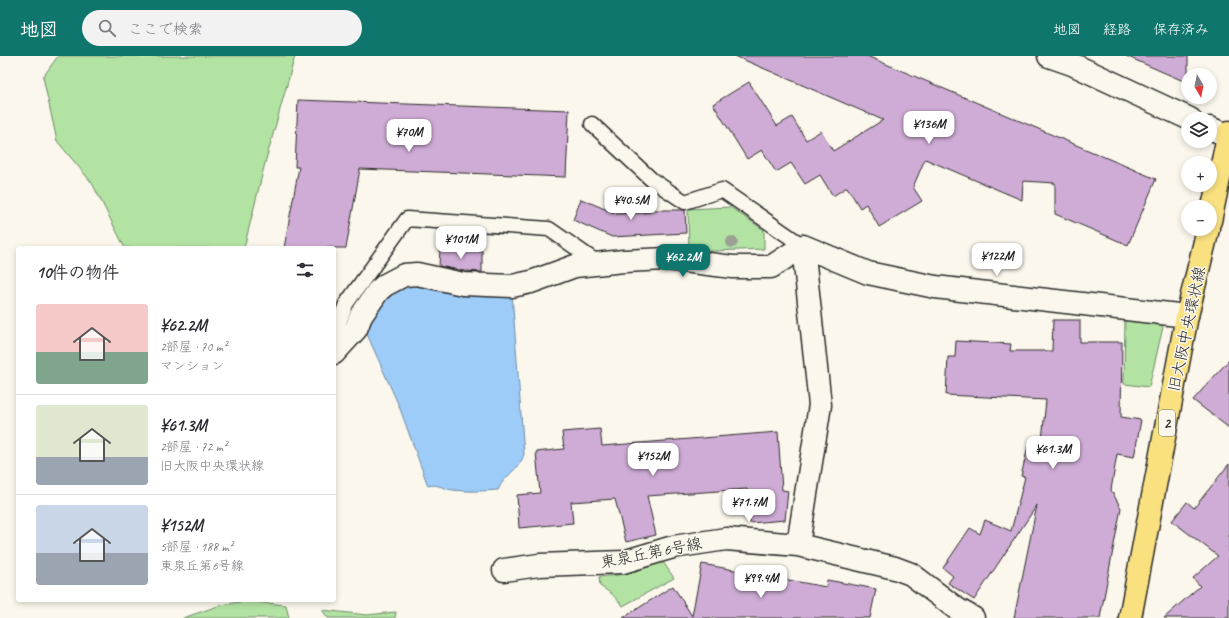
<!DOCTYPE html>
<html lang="ja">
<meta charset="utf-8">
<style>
:root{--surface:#fff;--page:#f2f2f3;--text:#2b2b33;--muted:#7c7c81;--line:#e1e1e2;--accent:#0f766e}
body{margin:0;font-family:Caveat,"Klee One",sans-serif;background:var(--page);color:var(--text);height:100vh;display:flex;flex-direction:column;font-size:15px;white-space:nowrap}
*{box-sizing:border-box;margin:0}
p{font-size:13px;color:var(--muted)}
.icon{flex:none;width:22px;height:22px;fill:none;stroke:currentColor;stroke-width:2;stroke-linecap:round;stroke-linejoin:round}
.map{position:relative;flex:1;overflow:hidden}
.panel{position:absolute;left:16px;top:190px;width:320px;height:356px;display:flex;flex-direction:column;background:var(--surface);border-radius:4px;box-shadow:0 2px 6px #0003}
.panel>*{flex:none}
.needle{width:26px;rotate:170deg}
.controls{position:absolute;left:1181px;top:12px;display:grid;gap:8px}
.controls a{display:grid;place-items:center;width:36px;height:36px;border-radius:50%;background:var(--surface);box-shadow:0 2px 6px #0003;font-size:20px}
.price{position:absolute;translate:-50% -34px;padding:0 9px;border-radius:8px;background:#fff;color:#222;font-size:13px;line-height:26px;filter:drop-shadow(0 1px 2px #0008)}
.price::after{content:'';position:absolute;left:50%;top:24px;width:12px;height:9px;margin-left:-6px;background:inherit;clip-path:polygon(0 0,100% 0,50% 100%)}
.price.selected{background:var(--accent);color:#fff}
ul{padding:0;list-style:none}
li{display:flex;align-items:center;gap:12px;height:100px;padding:0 20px}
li+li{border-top:1px solid var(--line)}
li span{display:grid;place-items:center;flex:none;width:112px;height:80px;border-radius:4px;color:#555}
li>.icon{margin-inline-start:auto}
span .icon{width:48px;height:48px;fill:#fffc;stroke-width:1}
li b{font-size:17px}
h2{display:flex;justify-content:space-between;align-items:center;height:48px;padding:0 20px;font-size:17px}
header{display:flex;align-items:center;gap:24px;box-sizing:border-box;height:56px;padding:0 20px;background:var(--accent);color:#fff}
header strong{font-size:19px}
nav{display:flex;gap:22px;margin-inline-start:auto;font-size:14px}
.search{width:280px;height:36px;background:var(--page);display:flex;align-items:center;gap:10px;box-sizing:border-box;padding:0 14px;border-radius:22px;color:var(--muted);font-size:15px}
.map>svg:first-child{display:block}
.green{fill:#b2e3a3;stroke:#6e8767}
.water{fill:#9dccf9;stroke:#6f8ca7}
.building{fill:#cfacd6;stroke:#2b2b2b}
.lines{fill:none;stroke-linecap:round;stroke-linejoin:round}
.service-casing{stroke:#2b2b2b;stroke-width:17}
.minor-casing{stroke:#2b2b2b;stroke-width:25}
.tertiary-casing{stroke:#2b2b2b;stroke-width:25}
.primary-casing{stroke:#2b2b2b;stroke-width:25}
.service{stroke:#fbf7ec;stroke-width:14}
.minor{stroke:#fbf7ec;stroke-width:22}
.tertiary{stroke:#fbf7ec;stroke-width:22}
.primary{stroke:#fae180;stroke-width:22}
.tree{fill:#9ba092}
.labels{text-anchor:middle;stroke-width:3;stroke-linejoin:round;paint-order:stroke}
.shield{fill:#fbf7ec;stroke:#696865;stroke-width:1}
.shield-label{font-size:15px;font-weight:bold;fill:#2b2b2b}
.street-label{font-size:16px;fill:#2b2b2b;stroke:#fbf7ec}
</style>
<header>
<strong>地図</strong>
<div class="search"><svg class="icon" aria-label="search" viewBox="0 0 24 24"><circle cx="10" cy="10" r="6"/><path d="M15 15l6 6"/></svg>ここで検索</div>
<nav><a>地図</a><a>経路</a><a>保存済み</a></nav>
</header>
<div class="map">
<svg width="1229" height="562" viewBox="0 0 1229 562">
<rect width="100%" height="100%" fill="#fbf7ec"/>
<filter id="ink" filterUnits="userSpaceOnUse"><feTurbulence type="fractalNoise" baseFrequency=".025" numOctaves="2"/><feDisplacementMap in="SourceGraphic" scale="8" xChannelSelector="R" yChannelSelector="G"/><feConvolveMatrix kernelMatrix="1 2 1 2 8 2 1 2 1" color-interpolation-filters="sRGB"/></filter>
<g filter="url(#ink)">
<path class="green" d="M58 0H295L265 107 244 192H125L92 127 57 85 43 21Z
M730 151 764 174V193L689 196 688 153Z
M1125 261 1156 264 1163 271 1149 331 1124 328Z
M663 506 674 522 623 550 612 538 600 530 599 521 626 518Z
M246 545 286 549 289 562H183L221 549Z
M322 554 367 559 396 556 395 562H328Z"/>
<path class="water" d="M408 227 512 238 524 398C520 414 504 419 498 434 483 435 468 436 453 434 444 433 437 427 428 430L399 350 366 276 367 265 389 237Z"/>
<path class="building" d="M735 0H867L1156 123 1128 189 1055 158V127L1023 125 1022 144 925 103 913 131 922 145 879 171 866 148 860 152 847 131 833 140 820 119 805 128 791 107 776 116 762 94 747 103 713 48 749 26 777 70 792 61 806 84 821 75 833 95 883 64Z
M1126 0H1188V27Z
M298 44 569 54 566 121 360 113 346 192H284L299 111H295Z
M581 143 617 158 655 156V154H685L686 177 612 181 573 164Z
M440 193 482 195V216L464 215 439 210Z
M1053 264H1080V286H1122L1121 361 1141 364 1134 401 1117 398 1111 434 1121 452 1100 562H1014L1037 449 974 544 948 527 953 520 943 512 970 472 980 478 985 464 1011 475 1025 421 1021 420 1028 391 1041 394 1046 344 946 339 948 301H955L956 285 1011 288 1010 295H1052Z
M1229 304V372L1193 344Z
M600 373 602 390 778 376 782 434 788 435 785 464 750 467 747 433 647 440 656 479 626 486 615 443 571 446 573 467 519 472 517 439 540 437 536 396 564 393 562 376Z
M1229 408V562H1164L1200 530 1193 522 1218 500 1172 465 1187 446 1194 452Z
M702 508 826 531 827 524 876 533 870 562H623L673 530 692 560Z"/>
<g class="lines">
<g class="service-casing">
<path id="service" d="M592 68 652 124 685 146 722 134 803 190
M334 280 346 248 407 163 549 173 598 207"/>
</g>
<g class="minor-casing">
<path id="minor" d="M803 190 868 217 935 231 1187 260
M334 297 356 273 361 260 378 235 385 229 404 219 417 218 463 228 512 230 531 226 575 210 624 205 667 203 733 211H771L803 190 820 349 798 489
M504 514 539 509 623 506 673 491 726 483 798 489 895 512 911 518 957 553 973 562"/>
</g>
<g class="tertiary-casing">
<path id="tertiary" d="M1049 0 1072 8 1190 63
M1210 72 1228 80"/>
</g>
<g class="primary-casing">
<path id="primary" d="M1210 165 1229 76
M1130 562 1187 260 1208 173"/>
</g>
<use href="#service" class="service"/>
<use href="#minor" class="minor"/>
<use href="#tertiary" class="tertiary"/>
<use href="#primary" class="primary"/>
</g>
<circle class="tree" cx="732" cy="186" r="6"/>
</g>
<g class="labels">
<rect class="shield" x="1159" y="354" width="16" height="26" rx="3"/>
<g class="shield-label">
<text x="1167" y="372">2</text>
</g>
<g class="street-label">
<text transform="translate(1186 273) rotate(-78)" y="6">旧大阪中央環状線</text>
<text transform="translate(651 496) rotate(-11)" y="6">東泉丘第6号線</text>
</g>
</g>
</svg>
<div class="controls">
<a><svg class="needle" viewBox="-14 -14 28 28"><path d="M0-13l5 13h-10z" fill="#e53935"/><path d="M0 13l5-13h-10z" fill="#7c7c81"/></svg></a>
<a><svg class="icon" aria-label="layers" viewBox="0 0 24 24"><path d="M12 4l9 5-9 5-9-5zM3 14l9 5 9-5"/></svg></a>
<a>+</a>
<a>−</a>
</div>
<b class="price" style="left:929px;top:89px">¥136M</b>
<b class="price" style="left:409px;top:97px">¥70M</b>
<b class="price" style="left:631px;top:165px">¥40.5M</b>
<b class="price" style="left:461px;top:204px">¥101M</b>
<b class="price" style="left:997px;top:221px">¥122M</b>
<b class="price selected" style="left:683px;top:222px">¥62.2M</b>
<b class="price" style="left:1053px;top:414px">¥61.3M</b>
<b class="price" style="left:653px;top:421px">¥152M</b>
<b class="price" style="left:749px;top:467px">¥71.7M</b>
<b class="price" style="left:761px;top:543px">¥99.4M</b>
<section class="panel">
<h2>10件の物件<svg class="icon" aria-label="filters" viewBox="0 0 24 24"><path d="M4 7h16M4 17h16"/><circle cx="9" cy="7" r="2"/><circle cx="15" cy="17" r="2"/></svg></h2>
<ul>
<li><span style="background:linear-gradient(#f6c9c9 60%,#7fa58c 0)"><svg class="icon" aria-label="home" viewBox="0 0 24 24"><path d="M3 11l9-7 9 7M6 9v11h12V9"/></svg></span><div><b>¥62.2M</b><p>2部屋 · 70 m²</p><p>マンション</p></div></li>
<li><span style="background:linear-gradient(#dfe7d0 65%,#9aa5b1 0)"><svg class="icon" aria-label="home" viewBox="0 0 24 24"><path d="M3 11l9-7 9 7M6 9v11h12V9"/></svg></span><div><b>¥61.3M</b><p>2部屋 · 72 m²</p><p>旧大阪中央環状線</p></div></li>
<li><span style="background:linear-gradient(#c9d6e8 60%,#9aa5b1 0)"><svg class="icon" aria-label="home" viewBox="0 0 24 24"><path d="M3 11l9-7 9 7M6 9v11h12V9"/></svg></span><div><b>¥152M</b><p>5部屋 · 188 m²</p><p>東泉丘第6号線</p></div></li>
</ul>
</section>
</div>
